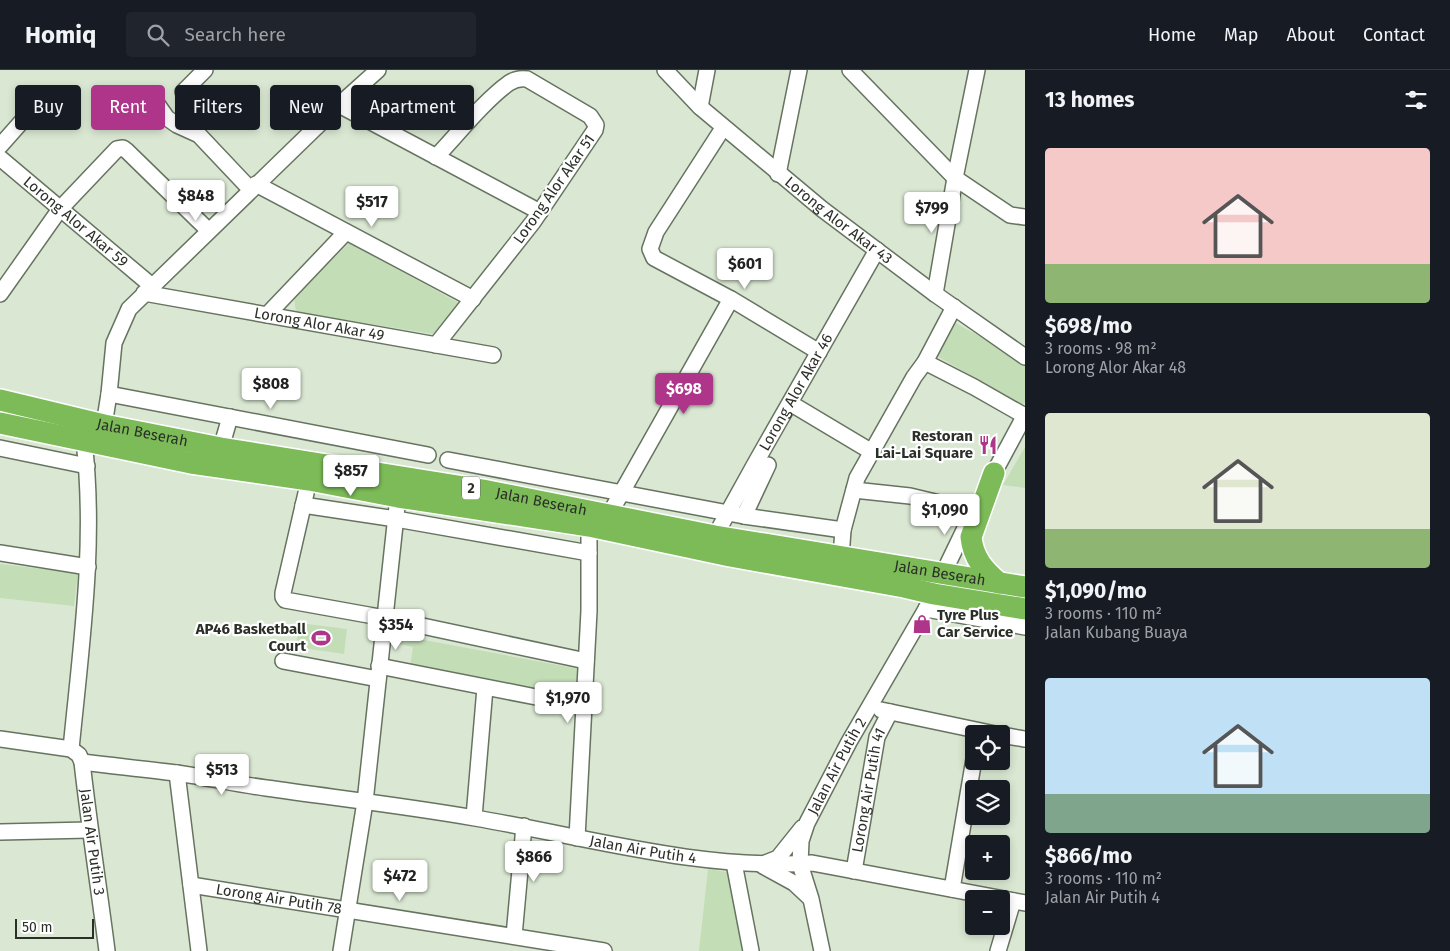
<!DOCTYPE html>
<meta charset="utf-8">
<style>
:root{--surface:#171b24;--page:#20242c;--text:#f1f3f6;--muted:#9ea1a6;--line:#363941;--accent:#ae3589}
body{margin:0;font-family:"Fira Sans",sans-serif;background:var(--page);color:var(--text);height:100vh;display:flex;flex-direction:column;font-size:19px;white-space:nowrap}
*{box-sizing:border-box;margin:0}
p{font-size:16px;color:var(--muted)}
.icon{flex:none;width:28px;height:28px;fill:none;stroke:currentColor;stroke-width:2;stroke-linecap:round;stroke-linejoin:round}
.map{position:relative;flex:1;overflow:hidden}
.side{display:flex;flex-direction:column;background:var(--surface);width:425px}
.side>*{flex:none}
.top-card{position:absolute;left:15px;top:15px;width:475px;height:45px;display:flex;gap:10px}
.fabs{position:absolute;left:965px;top:655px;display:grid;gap:10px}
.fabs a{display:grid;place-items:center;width:45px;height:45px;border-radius:5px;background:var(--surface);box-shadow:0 2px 8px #0003;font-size:25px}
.scale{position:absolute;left:15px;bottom:12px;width:79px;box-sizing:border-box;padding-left:5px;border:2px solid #2a2f27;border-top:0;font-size:14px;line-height:18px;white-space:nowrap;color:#2a2f27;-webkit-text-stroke:4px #fff;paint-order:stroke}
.price{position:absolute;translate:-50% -42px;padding:0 11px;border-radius:5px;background:#fff;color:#222;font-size:16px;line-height:32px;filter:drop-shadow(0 1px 2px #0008)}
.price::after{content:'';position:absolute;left:50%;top:30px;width:15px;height:11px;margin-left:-8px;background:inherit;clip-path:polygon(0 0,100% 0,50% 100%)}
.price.on{background:var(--accent);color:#fff}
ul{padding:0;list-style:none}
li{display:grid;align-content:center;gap:10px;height:265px;padding:0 20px}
li span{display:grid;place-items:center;height:155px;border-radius:5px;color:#555}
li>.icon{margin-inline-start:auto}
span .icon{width:90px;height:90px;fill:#fffc;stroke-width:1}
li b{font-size:21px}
h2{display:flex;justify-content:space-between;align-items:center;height:60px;padding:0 20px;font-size:21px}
.pill{padding:0 18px;border-radius:5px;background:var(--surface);box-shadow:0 2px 8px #0003;font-size:18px;line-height:45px}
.pill.on{background:var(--accent);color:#fff}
header{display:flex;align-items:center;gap:30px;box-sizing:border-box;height:70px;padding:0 25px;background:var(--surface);border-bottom:1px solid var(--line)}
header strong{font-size:24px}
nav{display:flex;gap:28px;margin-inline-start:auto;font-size:18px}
.search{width:350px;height:45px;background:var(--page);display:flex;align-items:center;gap:12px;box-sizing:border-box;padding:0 18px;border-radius:5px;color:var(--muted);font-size:19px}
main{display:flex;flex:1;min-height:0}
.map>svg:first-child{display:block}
.green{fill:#c3ddb6}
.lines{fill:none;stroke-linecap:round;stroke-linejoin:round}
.minor-casing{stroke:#667360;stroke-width:18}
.highway-casing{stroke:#fff;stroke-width:24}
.minor{stroke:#fff;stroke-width:15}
.highway{stroke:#7cbb58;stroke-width:21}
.labels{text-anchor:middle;stroke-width:4.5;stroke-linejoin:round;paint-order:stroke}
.shield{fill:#fff;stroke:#6a6d68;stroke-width:1}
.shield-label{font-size:14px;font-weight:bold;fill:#2a2f27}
.street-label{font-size:15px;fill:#2a2f27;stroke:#fff}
.poi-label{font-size:15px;font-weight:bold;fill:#2a2f27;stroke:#fff;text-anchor:end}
</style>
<header>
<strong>Homiq</strong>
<div class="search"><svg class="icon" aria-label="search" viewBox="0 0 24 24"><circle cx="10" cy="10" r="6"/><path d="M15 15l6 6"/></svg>Search here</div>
<nav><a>Home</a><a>Map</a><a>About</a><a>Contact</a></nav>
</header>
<main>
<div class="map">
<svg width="1025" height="881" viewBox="0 0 1025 881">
<rect width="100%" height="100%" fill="#dae8d3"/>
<path class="green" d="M349 173 459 233 433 264 296 242 294 228Z
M954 252 1025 292V332L1023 335 935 285Z
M1025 377V418L1003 415Z
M0 494 78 503 74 536 0 528Z
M299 553 347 559 344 584 296 577Z
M392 564 579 599 574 629 410 597 413 577 390 572Z
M708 799 727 802 744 881H699Z"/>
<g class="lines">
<g class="minor-casing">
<g id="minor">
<path id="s1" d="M665 0 700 37 822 139 935 224 1025 287"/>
<path d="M850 0 955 108 1010 145 1025 147"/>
<path d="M183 22 205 0"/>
<path d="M155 31 167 48 177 55 199 65 251 120"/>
<path d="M339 35 540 142"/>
<path d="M700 37 707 0"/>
<path d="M723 58 656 162 650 179 654 188 731 229 819 282"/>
<path d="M0 76 39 32"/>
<path d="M436 87C457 65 485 30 509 13 515 9 521 8 527 9L590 46 596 55 595 60 533 152 436 275"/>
<path id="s2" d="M0 88 152 216"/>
<path d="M778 104 799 0"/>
<path d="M256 114 473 229"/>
<path id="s3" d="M144 223 493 285"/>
<path d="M0 224 60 139 117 79 123 78 127 81 208 160"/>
<path d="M935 224 955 108 977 0"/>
<path d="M267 245 346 162"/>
<path d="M925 292 974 317 1025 346"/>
<path d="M109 324 428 385"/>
<path d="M790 333 872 382"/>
<path d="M104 355 109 324 114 273 129 239 339 35 378 0"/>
<path d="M0 378 87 396"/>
<path d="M221 378 230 347"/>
<path d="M448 390 744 446 843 460"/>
<path d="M309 410 283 523V527L285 530 385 548 586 591"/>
<path d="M989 412 1025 345"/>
<path d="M854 420 910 426 973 441"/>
<path d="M303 435 396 449 589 483"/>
<path d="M609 445 731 229"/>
<path d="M744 446 768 395"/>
<path id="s4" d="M715 466 756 392 877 180"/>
<path d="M0 483 88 497"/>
<path d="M841 487 843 460 857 408 914 307 925 292 954 237"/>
<path d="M926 539 1025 557"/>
<path d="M283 591 378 609"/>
<path d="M379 596 536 627 584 634"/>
<path d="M881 640 995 664"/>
<path d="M1001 665 1025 669"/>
<path id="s5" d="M0 669 71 679 79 685 82 692C89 755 99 818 107 881"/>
<path d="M71 679C81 576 96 474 84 371"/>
<path id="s6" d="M82 692C114 696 145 699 176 703 206 707 236 714 266 718 336 728 406 736 475 748 587 767 698 800 812 793L1025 833"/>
<path d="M177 703 199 881"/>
<path d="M474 747 485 618"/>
<path d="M0 762 89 760"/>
<path d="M577 768 589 541V456"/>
<path d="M734 793 751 881"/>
<path d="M763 794 778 788 802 758"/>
<path d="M763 796 794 813 810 828"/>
<path id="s7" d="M854 801 877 667 890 642"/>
<path id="s8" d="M191 815 604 881"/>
<path d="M952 819 974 689"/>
<path d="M514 866 524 756"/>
<path d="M341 881 365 732 398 427"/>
<path id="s9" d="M822 881 811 829 800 794 801 771 807 753 849 672 926 539 969 450"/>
<path d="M998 881 1013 831"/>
</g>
</g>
<g class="highway-casing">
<g id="highway">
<path id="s10" d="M0 330 104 355 221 378 483 420 715 466 1025 517"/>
<path d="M0 353 191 393 309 410 398 427 589 456 730 486 904 517 934 524 1025 539"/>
<path d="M994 403 971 467C973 488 984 500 999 513"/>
</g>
</g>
<use href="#minor" class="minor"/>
<use href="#highway" class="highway"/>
</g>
<defs>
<g id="restaurant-bare" transform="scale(1.5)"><path d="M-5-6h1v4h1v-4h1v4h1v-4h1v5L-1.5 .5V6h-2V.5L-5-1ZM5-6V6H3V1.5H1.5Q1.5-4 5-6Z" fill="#ae3589" stroke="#fff" stroke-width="2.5" paint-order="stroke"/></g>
<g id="shop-bare" transform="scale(1.5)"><path d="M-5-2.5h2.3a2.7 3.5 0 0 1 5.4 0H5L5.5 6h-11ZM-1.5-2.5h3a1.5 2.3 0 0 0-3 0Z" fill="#ae3589" stroke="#fff" stroke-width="2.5" paint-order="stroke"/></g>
<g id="stadium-bare" transform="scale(1.5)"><path d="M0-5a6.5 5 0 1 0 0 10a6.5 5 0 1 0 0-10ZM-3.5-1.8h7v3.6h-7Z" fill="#ae3589" stroke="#fff" stroke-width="2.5" paint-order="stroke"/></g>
</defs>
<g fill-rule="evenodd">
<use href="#restaurant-bare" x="988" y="375"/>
<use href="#shop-bare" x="922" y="554"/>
<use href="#stadium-bare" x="321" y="568"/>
</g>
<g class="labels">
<rect class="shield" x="462" y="406.5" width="18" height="23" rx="4"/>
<g class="shield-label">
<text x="471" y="423">2</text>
</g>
<g class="street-label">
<text transform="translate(554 119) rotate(-55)" y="5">Lorong Alor Akar 51</text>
<text dy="5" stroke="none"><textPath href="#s1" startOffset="230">Lorong Alor Akar 43</textPath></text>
<text dy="5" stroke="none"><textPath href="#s2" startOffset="99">Lorong Alor Akar 59</textPath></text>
<text dy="5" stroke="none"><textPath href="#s3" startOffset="178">Lorong Alor Akar 49</textPath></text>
<text dy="5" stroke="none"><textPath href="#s4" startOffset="165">Lorong Alor Akar 46</textPath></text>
<text dy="5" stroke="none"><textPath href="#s10" startOffset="146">Jalan Beserah</textPath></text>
<text dy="5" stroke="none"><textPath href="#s10" startOffset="551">Jalan Beserah</textPath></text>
<text dy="5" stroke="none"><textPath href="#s10" startOffset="956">Jalan Beserah</textPath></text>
<text dy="5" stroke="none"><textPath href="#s9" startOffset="196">Jalan Air Putih 2</textPath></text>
<text dy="5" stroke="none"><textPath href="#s7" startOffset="82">Lorong Air Putih 41</textPath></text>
<text dy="5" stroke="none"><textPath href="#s5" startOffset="170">Jalan Air Putih 3</textPath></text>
<text dy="5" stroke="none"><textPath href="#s6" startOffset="568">Jalan Air Putih 4</textPath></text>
<text dy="5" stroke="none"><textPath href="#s8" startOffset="89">Lorong Air Putih 78</textPath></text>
</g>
<g class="poi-label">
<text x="973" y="371">Restoran<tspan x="973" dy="17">Lai-Lai Square</tspan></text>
<text x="937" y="550" text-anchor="start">Tyre Plus<tspan x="937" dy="17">Car Service</tspan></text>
<text x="306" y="564">AP46 Basketball<tspan x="306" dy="17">Court</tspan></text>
</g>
</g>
</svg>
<div class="fabs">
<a><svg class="icon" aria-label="locate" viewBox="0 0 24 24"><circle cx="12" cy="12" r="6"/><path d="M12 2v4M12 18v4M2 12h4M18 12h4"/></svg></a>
<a><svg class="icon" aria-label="layers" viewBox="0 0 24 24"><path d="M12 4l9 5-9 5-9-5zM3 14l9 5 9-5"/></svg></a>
<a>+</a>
<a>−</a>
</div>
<div class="scale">50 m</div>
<b class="price" style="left:196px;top:152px">$848</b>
<b class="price" style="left:372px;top:158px">$517</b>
<b class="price" style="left:932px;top:164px">$799</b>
<b class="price" style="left:745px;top:220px">$601</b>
<b class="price" style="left:271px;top:340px">$808</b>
<b class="price on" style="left:684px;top:345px">$698</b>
<b class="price" style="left:351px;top:427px">$857</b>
<b class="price" style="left:945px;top:466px">$1,090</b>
<b class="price" style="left:396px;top:581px">$354</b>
<b class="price" style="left:568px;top:654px">$1,970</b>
<b class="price" style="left:222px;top:726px">$513</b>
<b class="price" style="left:534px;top:813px">$866</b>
<b class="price" style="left:400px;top:832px">$472</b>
<div class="top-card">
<a class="pill">Buy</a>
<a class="pill on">Rent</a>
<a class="pill">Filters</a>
<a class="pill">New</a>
<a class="pill">Apartment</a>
</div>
</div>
<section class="side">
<h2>13 homes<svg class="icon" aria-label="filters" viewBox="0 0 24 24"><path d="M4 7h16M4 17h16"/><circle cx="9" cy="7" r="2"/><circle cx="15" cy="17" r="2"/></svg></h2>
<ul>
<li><span style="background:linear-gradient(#f6c9c9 75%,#8fb573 0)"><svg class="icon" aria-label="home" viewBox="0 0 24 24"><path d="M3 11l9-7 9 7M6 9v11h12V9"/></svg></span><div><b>$698/mo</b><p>3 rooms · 98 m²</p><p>Lorong Alor Akar 48</p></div></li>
<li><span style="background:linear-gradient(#dfe7d0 75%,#8fb573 0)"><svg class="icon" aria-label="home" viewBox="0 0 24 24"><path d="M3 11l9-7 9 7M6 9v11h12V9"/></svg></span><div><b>$1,090/mo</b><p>3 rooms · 110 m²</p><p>Jalan Kubang Buaya</p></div></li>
<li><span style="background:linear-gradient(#bfe0f5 75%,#7fa58c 0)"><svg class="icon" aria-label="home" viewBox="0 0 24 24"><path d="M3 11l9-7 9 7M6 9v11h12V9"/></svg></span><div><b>$866/mo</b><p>3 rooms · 110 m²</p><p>Jalan Air Putih 4</p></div></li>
</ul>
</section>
</main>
